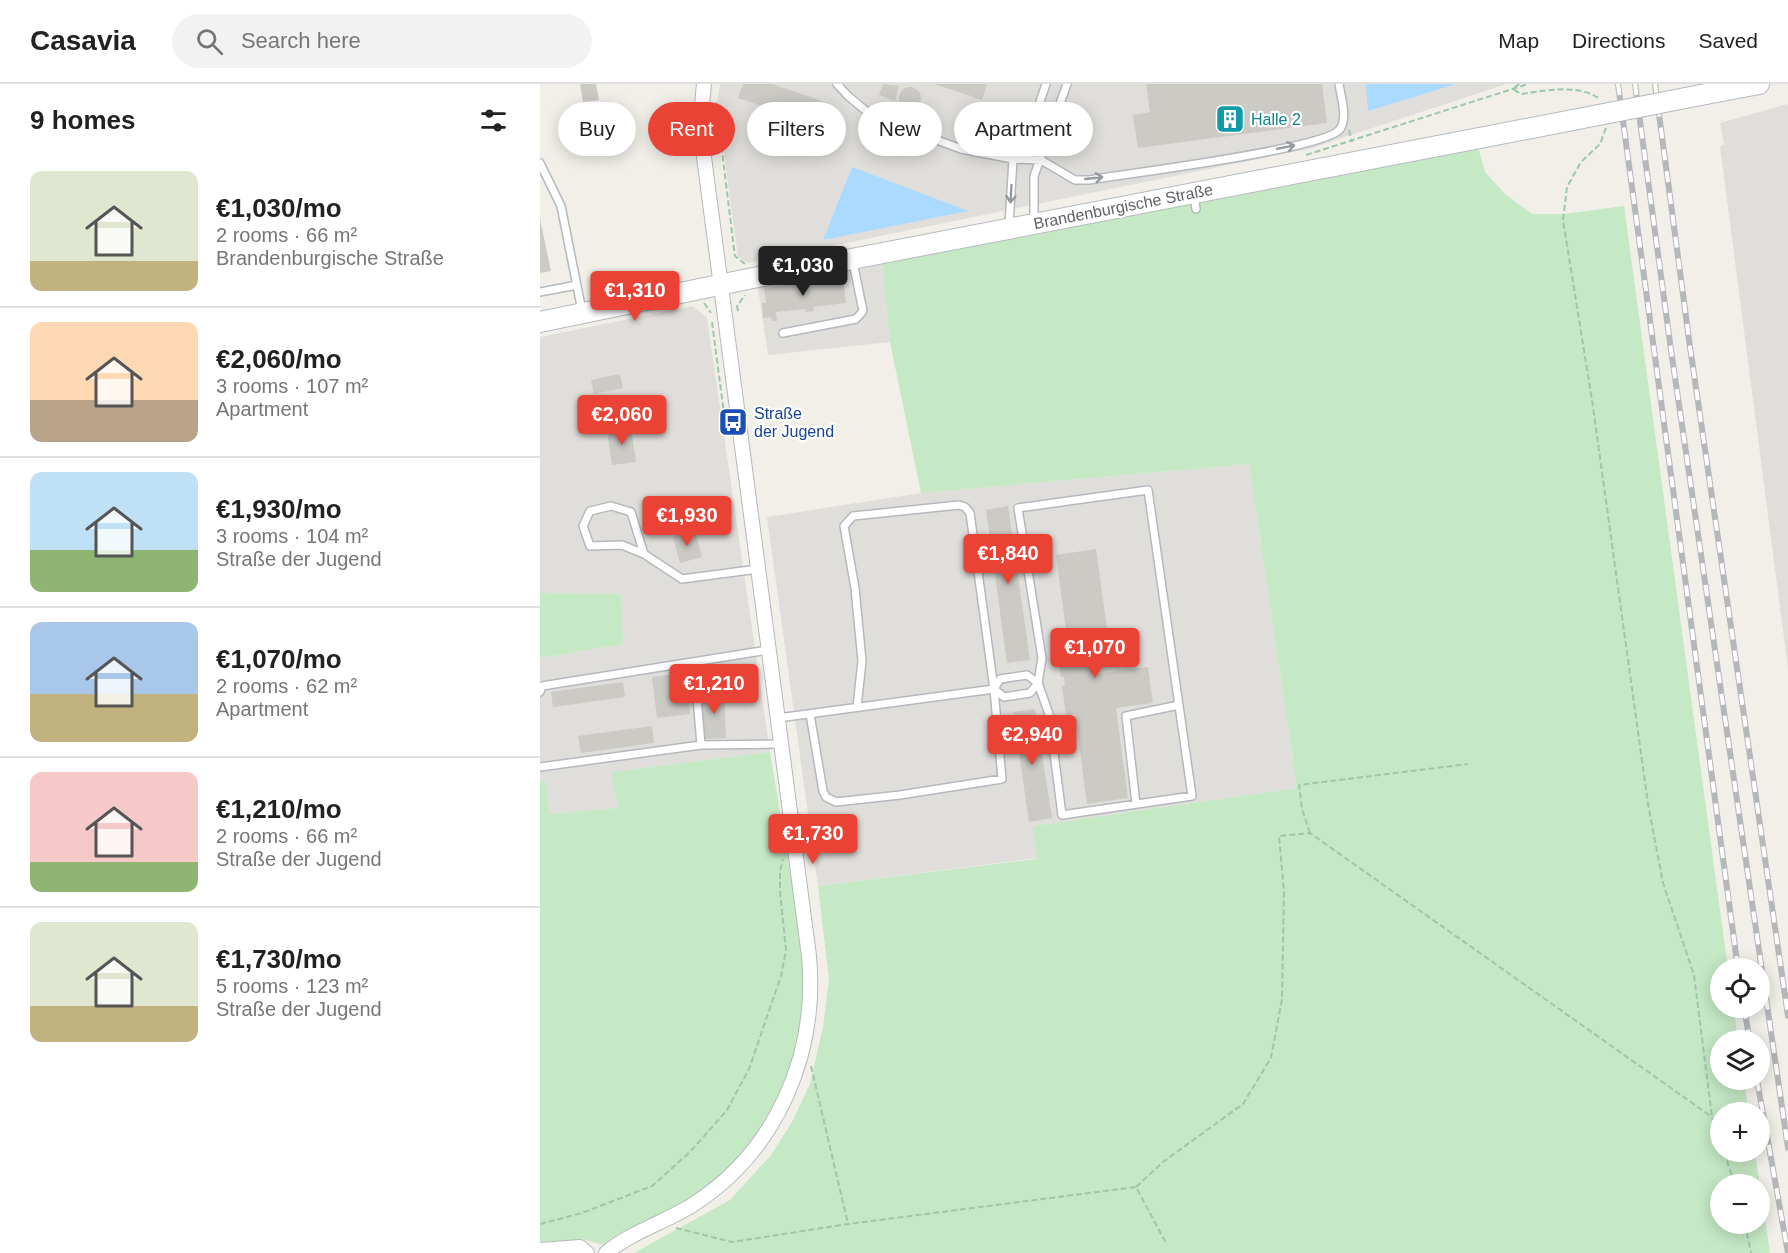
<!DOCTYPE html>
<meta charset="utf-8">
<style>
:root{--surface:#fff;--page:#f2f2f2;--text:#222;--muted:#767676;--line:#e0e0e0;--accent:#ea4335}
body{margin:0;font-family:Helvetica,sans-serif;background:var(--page);color:var(--text);height:100vh;display:flex;flex-direction:column;font-size:22px;white-space:nowrap}
*{box-sizing:border-box;margin:0}
p{font-size:20px;color:var(--muted)}
.icon{flex:none;width:33px;height:33px;fill:none;stroke:currentColor;stroke-width:2;stroke-linecap:round;stroke-linejoin:round}
.map{position:relative;flex:1;overflow:hidden}
.details{display:flex;flex-direction:column;background:var(--surface);width:540px}
.details>*{flex:none}
.top-card{position:absolute;left:18px;top:18px;width:570px;height:54px;display:flex;gap:12px}
.tools{position:absolute;left:1170px;top:874px;display:grid;gap:12px}
.tools a{display:grid;place-items:center;width:60px;height:60px;border-radius:50%;background:var(--surface);box-shadow:0 3px 15px #0003;font-size:30px}
.price{position:absolute;translate:-50% -51px;padding:0 14px;border-radius:6px;background:var(--accent);color:#fff;font-size:20px;line-height:39px;filter:drop-shadow(0 2px 3px #0008)}
.price::after{content:'';position:absolute;left:50%;top:36px;width:18px;height:14px;margin-left:-9px;background:inherit;clip-path:polygon(0 0,100% 0,50% 100%)}
.price.on{background:#222;color:#fff}
ul{padding:0;list-style:none}
li{display:flex;align-items:center;gap:18px;height:150px;padding:0 30px}
li+li{border-top:2px solid var(--line)}
li span{display:grid;place-items:center;flex:none;width:168px;height:120px;border-radius:12px;color:#555}
li>.icon{margin-inline-start:auto}
span .icon{width:72px;height:72px;fill:#fffc;stroke-width:1}
li b{font-size:26px}
h2{display:flex;justify-content:space-between;align-items:center;height:72px;padding:0 30px;font-size:26px}
.tag{padding:0 21px;border-radius:27px;background:var(--surface);box-shadow:0 3px 15px #0003;font-size:21px;line-height:54px}
.tag.on{background:var(--accent);color:#fff}
header{display:flex;align-items:center;gap:36px;box-sizing:border-box;height:84px;padding:0 30px;background:var(--surface);border-bottom:2px solid var(--line)}
header strong{font-size:28px}
nav{display:flex;gap:33px;margin-inline-start:auto;font-size:21px}
.search{width:420px;height:54px;background:var(--page);display:flex;align-items:center;gap:15px;box-sizing:border-box;padding:0 21px;border-radius:33px;color:var(--muted);font-size:22px}
main{display:flex;flex:1;min-height:0}
.map>svg:first-child{display:block}
.industrial{fill:#e0deda}
.green{fill:#c5e8c5;fill-rule:evenodd}
.water{fill:#aadaff}
.building{fill:#cccac5}
.lines{fill:none;stroke-linecap:round;stroke-linejoin:round}
.lane-casing{stroke:#b5b8bc;stroke-width:10}
.street-casing{stroke:#b5b8bc;stroke-width:16}
.secondary-casing{stroke:#b6babf;stroke-width:22}
.path{stroke:#9cc7a9;stroke-width:2;stroke-dasharray:6 3;stroke-linecap:butt}
.lane{stroke:#fff;stroke-width:7}
.street{stroke:#fff;stroke-width:14}
.secondary{stroke:#fff;stroke-width:20}
.rail-casing{stroke:#b6b7b8;stroke-width:6}
.rail{stroke:#fff;stroke-width:4;stroke-dasharray:11;stroke-linecap:butt}
.secondary-bridge-casing{stroke:#b6babf;stroke-width:22;stroke-linecap:butt}
.secondary-bridge{stroke:#fff;stroke-width:20}
.oneway{stroke:#979a9d}
.labels{text-anchor:middle;stroke-width:4.5;stroke-linejoin:round;paint-order:stroke}
.culture-label{font-size:16px;fill:#0d838f;stroke:#fff;text-anchor:start}
.street-label{font-size:16px;fill:#5f6368;stroke:#fff}
.transit-label{font-size:16px;fill:#164399;stroke:#fff;text-anchor:start}
</style>
<header>
<strong>Casavia</strong>
<div class="search"><svg class="icon" aria-label="search" viewBox="0 0 24 24"><circle cx="10" cy="10" r="6"/><path d="M15 15l6 6"/></svg>Search here</div>
<nav><a>Map</a><a>Directions</a><a>Saved</a></nav>
</header>
<main>
<section class="details">
<h2>9 homes<svg class="icon" aria-label="filters" viewBox="0 0 24 24"><path d="M4 7h16M4 17h16"/><circle cx="9" cy="7" r="2"/><circle cx="15" cy="17" r="2"/></svg></h2>
<ul>
<li><span style="background:linear-gradient(#dfe7d0 75%,#c2b280 0)"><svg class="icon" aria-label="home" viewBox="0 0 24 24"><path d="M3 11l9-7 9 7M6 9v11h12V9"/></svg></span><div><b>€1,030/mo</b><p>2 rooms · 66 m²</p><p>Brandenburgische Straße</p></div></li>
<li><span style="background:linear-gradient(#ffd9b3 65%,#b9a48a 0)"><svg class="icon" aria-label="home" viewBox="0 0 24 24"><path d="M3 11l9-7 9 7M6 9v11h12V9"/></svg></span><div><b>€2,060/mo</b><p>3 rooms · 107 m²</p><p>Apartment</p></div></li>
<li><span style="background:linear-gradient(#bfe0f5 65%,#8fb573 0)"><svg class="icon" aria-label="home" viewBox="0 0 24 24"><path d="M3 11l9-7 9 7M6 9v11h12V9"/></svg></span><div><b>€1,930/mo</b><p>3 rooms · 104 m²</p><p>Straße der Jugend</p></div></li>
<li><span style="background:linear-gradient(#a9c7e8 60%,#c2b280 0)"><svg class="icon" aria-label="home" viewBox="0 0 24 24"><path d="M3 11l9-7 9 7M6 9v11h12V9"/></svg></span><div><b>€1,070/mo</b><p>2 rooms · 62 m²</p><p>Apartment</p></div></li>
<li><span style="background:linear-gradient(#f6c9c9 75%,#8fb573 0)"><svg class="icon" aria-label="home" viewBox="0 0 24 24"><path d="M3 11l9-7 9 7M6 9v11h12V9"/></svg></span><div><b>€1,210/mo</b><p>2 rooms · 66 m²</p><p>Straße der Jugend</p></div></li>
<li><span style="background:linear-gradient(#dfe7d0 70%,#c2b280 0)"><svg class="icon" aria-label="home" viewBox="0 0 24 24"><path d="M3 11l9-7 9 7M6 9v11h12V9"/></svg></span><div><b>€1,730/mo</b><p>5 rooms · 123 m²</p><p>Straße der Jugend</p></div></li>
</ul>
</section>
<div class="map">
<svg width="1248" height="1169" viewBox="0 0 1248 1169">
<rect width="100%" height="100%" fill="#f1efe8"/>
<path class="industrial" d="M180 0H966L772 64 208 179 198 173 177 19Z
M1248 20V585L1180 62 1184 60 1180 39Z
M342 180 350 258 228 271 218 204Z
M153 222 167 234 230 668 72 688 79 724 10 730 5 696 0 697V574L83 560 81 510 0 509V253Z
M709 380 757 704 493 742 498 774 278 802 227 433 381 409Z"/>
<path class="green" d="M938 63 945 88 966 111 992 130H1024L1084 122 1188 885H1180V924H1194L1198 957H1180V996H1204L1209 1029H1180V1068H1215L1230 1169H94L190 1116 231 1071 252 1038 270 1000 283 943 289 895 278 802 497 775 493 742 757 704 709 380 381 409 350 258 342 180ZM1180 1101H1220V1140H1180Z
M0 509 81 510 83 560 0 574Z
M230 668 264 873 265 913 256 971 236 1021 199 1077 163 1107 64 1161 41 1155 0 1160V697L5 696 10 730 78 724 71 688Z"/>
<path class="water" d="M826 0H916L828 27Z
M312 83 428 127 283 156Z"/>
<path class="building" d="M40 0H56L59 16 43 18Z
M203 0H232L291 20 283 43 198 14Z
M343 0 359 2 355 17 339 11Z
M395 0H447L442 16Z
M606 0H782L787 39 598 64 593 31 610 28Z
M359 14a11 11 0 1 1 22 0a11 11 0 1 1-22 0Z
M0 135 11 187 0 189Z
M303 194 306 219 273 223 274 227 265 228V225L236 228 237 237H232L231 233 223 234 222 219H226L224 204Z
M80 290 83 304 54 310 51 296Z
M91 344 96 378 72 381 67 347Z
M468 422 490 576 467 579 446 426Z
M133 433 136 448 121 451 118 436Z
M155 447 162 473 140 479 133 453Z
M556 465 568 552 565 553V558L550 560 554 590 608 583 613 619 576 624 588 714 547 720 535 630 526 631 522 602 525 601 524 593H521L517 562 528 561 516 471Z
M145 589 150 630 117 634 112 593Z
M83 598 85 613 13 623 11 608Z
M184 607 186 654 163 655 161 608Z
M495 625 512 734 489 738 473 628Z
M112 642 114 659 41 669 38 652Z"/>
<g class="lines">
<g class="lane-casing">
<path id="lane" d="M297 0 308 12 331 31 421 65 473 75 501 76 535 96H549C584 90 787 65 800 45 808 33 801 14 799 0
M500 74 493 38 506 0
M0 79 21 122 42 227
M654 111 656 125
M494 139V92L527 0
M469 141 473 75
M0 208 37 201
M243 249 316 235 323 227 313 178
M608 406 652 712 522 731 509 630 498 599 502 574 478 424Z
M104 470 82 461 50 462 43 442 50 427 71 422 91 428 104 470 142 495 218 485
M154 578 161 661
M0 608 2 602 228 566
M270 630 283 707 286 713 296 718 360 711 462 695 454 605 430 429 425 423 419 421 313 432 304 442 315 504 322 577 317 623
M238 634 454 605 464 613 490 609 498 599 487 591 460 595 454 605
M0 683 161 661 242 660
M596 720 586 632 639 621"/>
</g>
<g class="street-casing">
<path id="street" d="M0 1166 40 1163 47 1169
M66 1169C91 1148 126 1138 154 1120 237 1066 278 970 269 872L162 58 161 31 164 0"/>
</g>
<g class="secondary-casing">
<path id="secondary" d="M1166 10 1219 0
M0 238 208 195 1033 36"/>
</g>
<path class="path" d="M979 0 973 5 981 10C1008 6 1039 0 1060 15
M176 18 194 165 195 172 205 180
M1066 44 1060 60 1041 78 1027 103 1023 136 1052 316 1108 720 1123 799 1154 891 1172 1033 1180 1057
M809 46 812 58
M766 71 988 0
M164 219 171 229
M198 227 197 222 205 211
M172 238 186 345
M770 749 762 725 759 701 928 680
M271 982 308 1140
M1184 1068 1195 1101
M596 1103 623 1078 703 1020 731 974 742 915 744 807 739 752 770 749 1172 1033
M0 1140 42 1129 112 1102 151 1067 187 1026 209 985 241 892 246 866 240 808V788L243 775
M1205 1140 1211 1169
M136 1144 192 1158 308 1140 596 1103 627 1161"/>
<use href="#lane" class="lane"/>
<use href="#street" class="street"/>
<use href="#secondary" class="secondary"/>
<g class="rail-casing">
<path id="rail" d="M1078 0 1198 885
M1095 0 1131 266 1248 1064
M1115 0 1150 263 1248 932
M1204 924 1210 957
M1217 996 1248 1169"/>
</g>
<use href="#rail" class="rail"/>
<g class="secondary-bridge-casing">
<path id="secondary-bridge" d="M1033 36 1166 10"/>
</g>
<use href="#secondary-bridge" class="secondary-bridge"/>
</g>
<defs><path id="oneway-shaft" d="M-6 0H5M1.5-3L5.5 0L1.5 3" fill="none" stroke-width="1.6" stroke-linecap="round" stroke-linejoin="round" transform="scale(1.5)"/></defs>
<g class="oneway">
<use href="#oneway-shaft" transform="translate(746 63) rotate(-11)"/>
<use href="#oneway-shaft" transform="translate(554 94) rotate(-6)"/>
<use href="#oneway-shaft" transform="translate(471 110) rotate(93)"/>
</g>
<defs>
<g id="building-square" transform="scale(1.5)"><rect x="-9" y="-9" width="18" height="18" rx="4" fill="#0f9aa8" stroke="#fff"/><path d="M-4-6H4V6H1V3H-1V6H-4ZM-2.5-4.3h1.7v1.8h-1.7ZM.8-4.3h1.7v1.8H.8ZM-2.5-1h1.7V.8h-1.7ZM.8-1h1.7V.8H.8Z" fill="#fff"/></g>
<g id="bus-square" transform="scale(1.5)"><rect x="-9" y="-9" width="18" height="18" rx="4" fill="#1a4fb4" stroke="#fff"/><path d="M-5-6H5V4H4V6H2V4H-2V6H-4V4H-5ZM-3.5-4V0h7V-4ZM-3.5 1.2v1.5H-2V1.2ZM2 1.2v1.5H3.5V1.2Z" fill="#fff"/></g>
</defs>
<g fill-rule="evenodd">
<use href="#building-square" x="690" y="35"/>
<use href="#bus-square" x="193" y="338"/>
</g>
<g class="labels">
<g class="culture-label">
<text x="711" y="41">Halle 2</text>
</g>
<g class="street-label">
<text transform="translate(583 122) rotate(-11)" y="6">Brandenburgische Straße</text>
</g>
<g class="transit-label">
<text x="214" y="335">Straße<tspan x="214" dy="18">der Jugend</tspan></text>
</g>
</g>
</svg>
<div class="tools">
<a><svg class="icon" aria-label="locate" viewBox="0 0 24 24"><circle cx="12" cy="12" r="6"/><path d="M12 2v4M12 18v4M2 12h4M18 12h4"/></svg></a>
<a><svg class="icon" aria-label="layers" viewBox="0 0 24 24"><path d="M12 4l9 5-9 5-9-5zM3 14l9 5 9-5"/></svg></a>
<a>+</a>
<a>−</a>
</div>
<b class="price on" style="left:263px;top:213px">€1,030</b>
<b class="price" style="left:95px;top:238px">€1,310</b>
<b class="price" style="left:82px;top:362px">€2,060</b>
<b class="price" style="left:147px;top:463px">€1,930</b>
<b class="price" style="left:468px;top:501px">€1,840</b>
<b class="price" style="left:555px;top:595px">€1,070</b>
<b class="price" style="left:174px;top:631px">€1,210</b>
<b class="price" style="left:492px;top:682px">€2,940</b>
<b class="price" style="left:273px;top:781px">€1,730</b>
<div class="top-card">
<a class="tag">Buy</a>
<a class="tag on">Rent</a>
<a class="tag">Filters</a>
<a class="tag">New</a>
<a class="tag">Apartment</a>
</div>
</div>
</main>
